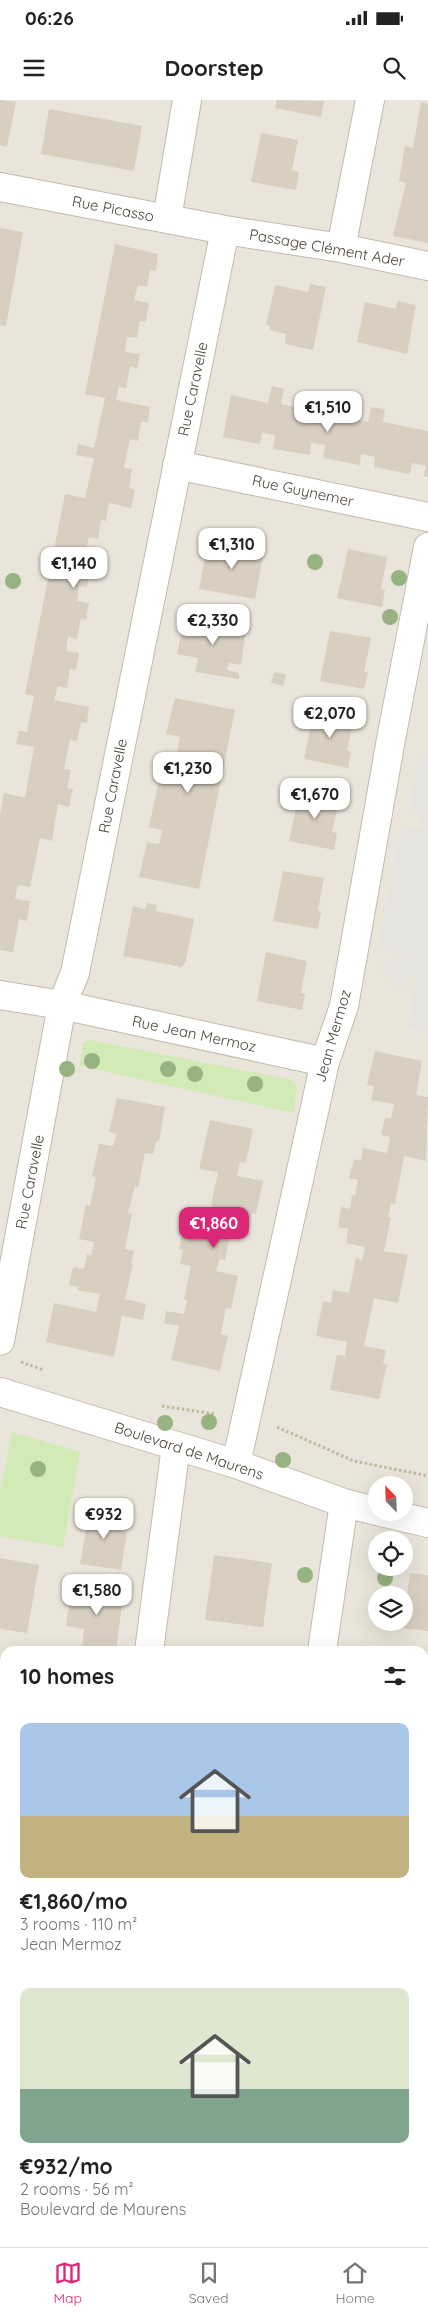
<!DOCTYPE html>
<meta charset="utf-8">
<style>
:root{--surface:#fff;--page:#f2f2f2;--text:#222;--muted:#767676;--line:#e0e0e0;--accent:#db2777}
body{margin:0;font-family:Quicksand,sans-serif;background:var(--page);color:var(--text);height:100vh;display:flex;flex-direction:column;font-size:19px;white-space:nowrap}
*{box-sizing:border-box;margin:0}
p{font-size:16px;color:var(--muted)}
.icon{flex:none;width:28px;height:28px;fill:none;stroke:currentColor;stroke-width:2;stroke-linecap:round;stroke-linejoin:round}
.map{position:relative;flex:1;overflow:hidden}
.sheet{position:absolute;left:0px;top:1546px;width:429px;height:601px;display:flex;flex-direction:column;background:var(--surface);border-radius:15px 15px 0 0;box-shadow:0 5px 20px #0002}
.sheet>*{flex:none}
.needle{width:32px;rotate:337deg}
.tools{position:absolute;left:368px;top:1376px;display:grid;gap:10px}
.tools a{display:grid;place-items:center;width:45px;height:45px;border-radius:50%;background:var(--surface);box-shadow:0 5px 20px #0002;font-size:25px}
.price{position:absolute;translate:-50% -42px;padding:0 11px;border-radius:10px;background:#fff;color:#222;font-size:16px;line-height:32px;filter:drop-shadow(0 1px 2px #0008)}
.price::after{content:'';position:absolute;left:50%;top:30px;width:15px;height:11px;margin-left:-8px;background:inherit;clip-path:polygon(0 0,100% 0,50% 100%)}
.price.current{background:var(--accent);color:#fff}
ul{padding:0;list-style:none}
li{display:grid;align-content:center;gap:10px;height:265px;padding:0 20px}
li span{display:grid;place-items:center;height:155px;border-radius:10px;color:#555}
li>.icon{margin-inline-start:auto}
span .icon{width:90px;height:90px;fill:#fffc;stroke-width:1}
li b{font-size:21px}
h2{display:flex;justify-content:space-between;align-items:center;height:60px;padding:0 20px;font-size:21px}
.status{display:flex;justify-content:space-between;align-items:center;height:35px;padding:0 25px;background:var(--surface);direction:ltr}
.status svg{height:14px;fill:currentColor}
header{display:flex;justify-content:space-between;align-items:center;height:65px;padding:0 20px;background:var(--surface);font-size:22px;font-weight:800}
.tabs{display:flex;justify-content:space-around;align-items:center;height:70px;border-top:1px solid var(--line);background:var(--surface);font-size:14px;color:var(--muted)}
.tabs a{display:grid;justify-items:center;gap:2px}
.tabs .current{color:var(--accent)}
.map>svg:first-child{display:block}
.residential{fill:#eae5da;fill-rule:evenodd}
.green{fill:#d2eab5}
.parking{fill:#e5e3e0}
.building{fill:#d8cfc1}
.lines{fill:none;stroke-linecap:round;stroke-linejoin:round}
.minor-casing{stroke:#c2bbae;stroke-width:30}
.path{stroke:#c4b79f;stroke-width:3;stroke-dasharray:2.5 2.5;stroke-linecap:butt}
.minor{stroke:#fff;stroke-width:28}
.tree{fill:#97b381}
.labels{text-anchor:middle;stroke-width:4;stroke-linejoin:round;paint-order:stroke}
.street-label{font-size:15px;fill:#4b4439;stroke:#fff}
</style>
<div class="status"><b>06:26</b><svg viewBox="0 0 49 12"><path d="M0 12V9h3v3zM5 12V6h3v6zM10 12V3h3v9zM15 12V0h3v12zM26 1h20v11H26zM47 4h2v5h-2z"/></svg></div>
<header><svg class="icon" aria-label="menu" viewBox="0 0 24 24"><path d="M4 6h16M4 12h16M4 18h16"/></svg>Doorstep<svg class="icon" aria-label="search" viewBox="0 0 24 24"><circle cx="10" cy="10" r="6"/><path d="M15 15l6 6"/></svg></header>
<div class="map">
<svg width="428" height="2147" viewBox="0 0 428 2147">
<rect width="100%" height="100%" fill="#f6f3ec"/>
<path class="residential" d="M0 0H428V2147H0ZM376 1385H404V1412H376ZM376 1440H404V1468H376ZM376 1495H404V1522H376ZM5 1551H424V2142H5Z"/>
<path class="green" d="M91 940 288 979 297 985 294 1013 80 966 83 943Z
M12 1332 80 1352 63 1447 0 1436V1392Z
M235 2143H312V2147H278Z"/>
<path class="parking" d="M428 652V932L408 928 417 873 397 888 382 868 403 853 377 848 403 726 427 729 411 705 418 658Z"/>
<path class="building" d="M0 0 16 2 7 47 0 45Z
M277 0 324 1 321 17 275 8Z
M421 2 428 4V143L393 136 406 83 399 81 405 46 413 48Z
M49 9 142 26 134 71 41 54Z
M261 33 298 40 292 70 299 72 296 90 251 82Z
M0 128 23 132 6 226 0 225Z
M115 144 158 154 156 171 150 170 147 187 138 185 134 200 149 203 146 222 140 221 137 238 127 237 125 252 140 254 137 269 130 266 126 288 119 286 116 300 150 307 148 322H141L138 341 130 339 124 368 132 369 129 388 135 390 131 408 109 403 106 421 101 420 98 439 89 437 86 450 100 452 96 471 90 470 87 487 79 486 77 501 89 503 86 520 81 518 77 539 68 537 66 551 79 553 76 570 70 569 67 588 58 586 54 600 89 607 87 623 81 622 77 641 70 640 67 654 64 669 71 670 67 688 73 689 69 707 58 704 52 741 40 738 30 787 18 785 15 799 30 801 27 821 19 819 13 852 0 850V714L4 693 25 698 34 647 16 644 19 631 27 632 34 596 25 594 65 394 85 398 94 358 76 355 78 344 94 348 105 298 85 294Z
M310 184 326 187 313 250 285 244 286 234 270 230V226L266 225 275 185 308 192Z
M397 201 416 205 407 254 357 242 365 202 396 209Z
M272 286 284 289 281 304 368 322 371 307 385 309 383 322 428 331V377L424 376 426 366 412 363 410 374 374 367 375 357 361 354 360 365 323 358 325 345 311 343 310 355 273 349 275 335 262 333 260 344 223 337 231 295 268 303Z
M212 440 264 450 255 499 199 489 205 457 208 458Z
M348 449 387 457 381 489 385 490 382 507 337 498Z
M185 517 246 529 241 565 229 563 227 570 239 573V579L195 572 198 558 177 554Z
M330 531 371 538 364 572H368L364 589 320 581Z
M274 572 286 574 283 586 271 583Z
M175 598 235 610 199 789 139 777 147 742 159 744 162 730 149 727 163 660 175 663 180 637 166 634Z
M314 610 354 618 347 650 351 652 348 668 304 659Z
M300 690 340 698 332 732 337 733 334 750 289 741Z
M283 771 324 778 318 810 321 812 318 829 273 821Z
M147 803 157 805 156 811 194 819 186 861 182 867 123 856 133 806 145 809Z
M266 852 307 861 301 893 305 894 302 910 257 901Z
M375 951 422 961 416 995 428 997 426 1061 404 1056 395 1104 391 1103 388 1117H391L384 1151 408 1155 398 1203 374 1198 364 1246 386 1250 383 1264 387 1265 379 1299 330 1290 337 1255 345 1256 347 1242 316 1236 323 1201 331 1203 333 1190 349 1193 356 1158 362 1160 365 1147 346 1143 348 1129 338 1127 341 1107 350 1109 352 1095 355 1096 358 1080 349 1078 354 1059 361 1061 363 1048 387 1053 390 1037 381 1035 385 1018H391L394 1004 371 1000 374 986 367 985Z
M117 998 165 1007 159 1041 156 1042 153 1054 145 1053 138 1087 135 1086 128 1113 132 1114 125 1149 134 1151 131 1163 133 1164 125 1199 146 1204 143 1220 122 1216 114 1257 46 1242 54 1203 96 1212 100 1194 77 1190 79 1187 69 1185 73 1167 84 1169 87 1154 91 1156 94 1142 79 1139 86 1105 90 1106 93 1092 96 1077 92 1076 99 1044 113 1046 117 1034 109 1032Z
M210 1020 253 1029 246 1063 240 1062 237 1076 263 1081 256 1114 252 1113 249 1128 232 1125 225 1160 220 1159 216 1171 238 1176 231 1209 226 1208 221 1234 228 1236 220 1271 171 1260 179 1226 164 1223 166 1211 184 1214 187 1200 184 1199 191 1166 180 1164 183 1150 179 1149 186 1116 209 1120 213 1105H211L218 1072 199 1069Z
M90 1408 120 1412 119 1430 127 1432 121 1470 80 1464Z
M214 1455 272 1463 263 1527 205 1520Z
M0 1458 39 1465 27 1533 0 1529Z
M410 1473 428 1475V1531L402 1528Z
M84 1482 122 1486 118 1505H122L116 1551H82L84 1529 66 1526 70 1498H82Z
M0 1556 5 1557 1 1583H0Z
M424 1573 428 1574V1636H424Z
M424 1676H428V1738L424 1737Z
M424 1788H428V1861L424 1860Z
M0 1814 5 1815V1847L0 1846Z
M4 1879H5V1907L0 1906Z
M3 1966H5V2016L0 2015V1980Z
M0 2041 5 2042V2099L0 2098Z
M424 2067 428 2068V2133L424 2132Z"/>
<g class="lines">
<g class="minor-casing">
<path id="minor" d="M0 87 225 130 341 148 428 166
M167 119 187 0
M341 148 370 0
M177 365 428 417
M0 895 62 905 325 962
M0 1241 62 905 75 873 225 130
M0 1292 236 1364 344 1403 376 1411
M236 1364 325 962 344 906 391 639 428 447
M381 1412 428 1423
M149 1551 176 1346
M322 1551 344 1403
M424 2024H428"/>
</g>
<path class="path" d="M21 1262 44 1270
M162 1306 215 1314
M277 1327 354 1361 428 1376"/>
<use href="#minor" class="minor"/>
</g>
<g class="tree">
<circle cx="315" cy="462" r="8"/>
<circle cx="399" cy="478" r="8"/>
<circle cx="13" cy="481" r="8"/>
<circle cx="390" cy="517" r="8"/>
<circle cx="92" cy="961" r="8"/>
<circle cx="67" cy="969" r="8"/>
<circle cx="168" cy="969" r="8"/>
<circle cx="195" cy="974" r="8"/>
<circle cx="255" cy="984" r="8"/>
<circle cx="209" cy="1322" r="8"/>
<circle cx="165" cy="1323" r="8"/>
<circle cx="283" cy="1360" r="8"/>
<circle cx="38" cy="1369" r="8"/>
<circle cx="305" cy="1475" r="8"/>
<circle cx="385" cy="1478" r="8"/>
</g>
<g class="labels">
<g class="street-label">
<text transform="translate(113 109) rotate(11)" y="5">Rue Picasso</text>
<text transform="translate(327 148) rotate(10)" y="5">Passage Clément Ader</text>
<text transform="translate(193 289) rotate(-78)" y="5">Rue Caravelle</text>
<text transform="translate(303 391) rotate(12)" y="5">Rue Guynemer</text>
<text transform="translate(113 686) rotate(-79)" y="5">Rue Caravelle</text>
<text transform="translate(194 934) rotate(12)" y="5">Rue Jean Mermoz</text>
<text transform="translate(333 936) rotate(-74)" y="5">Jean Mermoz</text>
<text transform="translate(30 1082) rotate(-79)" y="5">Rue Caravelle</text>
<text transform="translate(189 1351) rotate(18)" y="5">Boulevard de Maurens</text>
</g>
</g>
</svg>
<div class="tools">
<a><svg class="needle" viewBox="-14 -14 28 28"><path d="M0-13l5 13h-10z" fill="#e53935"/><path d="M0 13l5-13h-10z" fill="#767676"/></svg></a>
<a><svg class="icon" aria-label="locate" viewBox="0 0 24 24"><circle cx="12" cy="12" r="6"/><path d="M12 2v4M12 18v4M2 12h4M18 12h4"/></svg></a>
<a><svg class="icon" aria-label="layers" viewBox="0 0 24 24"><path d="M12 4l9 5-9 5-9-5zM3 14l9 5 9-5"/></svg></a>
</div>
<b class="price" style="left:328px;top:333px">€1,510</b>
<b class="price" style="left:232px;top:470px">€1,310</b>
<b class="price" style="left:74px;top:489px">€1,140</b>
<b class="price" style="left:213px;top:546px">€2,330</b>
<b class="price" style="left:330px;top:639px">€2,070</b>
<b class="price" style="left:188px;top:694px">€1,230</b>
<b class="price" style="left:315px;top:720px">€1,670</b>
<b class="price current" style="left:214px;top:1149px">€1,860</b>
<b class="price" style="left:104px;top:1440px">€932</b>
<b class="price" style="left:97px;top:1516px">€1,580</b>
<section class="sheet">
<h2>10 homes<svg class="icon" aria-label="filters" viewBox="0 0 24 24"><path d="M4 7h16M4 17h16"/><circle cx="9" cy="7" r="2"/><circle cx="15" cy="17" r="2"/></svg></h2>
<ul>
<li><span style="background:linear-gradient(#a9c7e8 60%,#c2b280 0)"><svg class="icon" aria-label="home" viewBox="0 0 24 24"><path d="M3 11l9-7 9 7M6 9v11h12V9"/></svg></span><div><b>€1,860/mo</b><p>3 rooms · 110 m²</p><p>Jean Mermoz</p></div></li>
<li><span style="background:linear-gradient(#dfe7d0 65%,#7fa58c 0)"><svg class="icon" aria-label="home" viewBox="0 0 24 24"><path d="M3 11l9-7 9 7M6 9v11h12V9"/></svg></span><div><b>€932/mo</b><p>2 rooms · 56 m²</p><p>Boulevard de Maurens</p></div></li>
</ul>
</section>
</div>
<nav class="tabs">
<a class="current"><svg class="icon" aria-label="map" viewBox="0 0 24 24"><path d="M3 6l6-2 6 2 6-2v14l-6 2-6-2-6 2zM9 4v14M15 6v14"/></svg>Map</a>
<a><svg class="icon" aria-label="saved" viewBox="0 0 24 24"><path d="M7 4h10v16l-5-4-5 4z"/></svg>Saved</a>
<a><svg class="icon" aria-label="home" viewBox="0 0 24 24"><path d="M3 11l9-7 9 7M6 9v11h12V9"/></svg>Home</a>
</nav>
